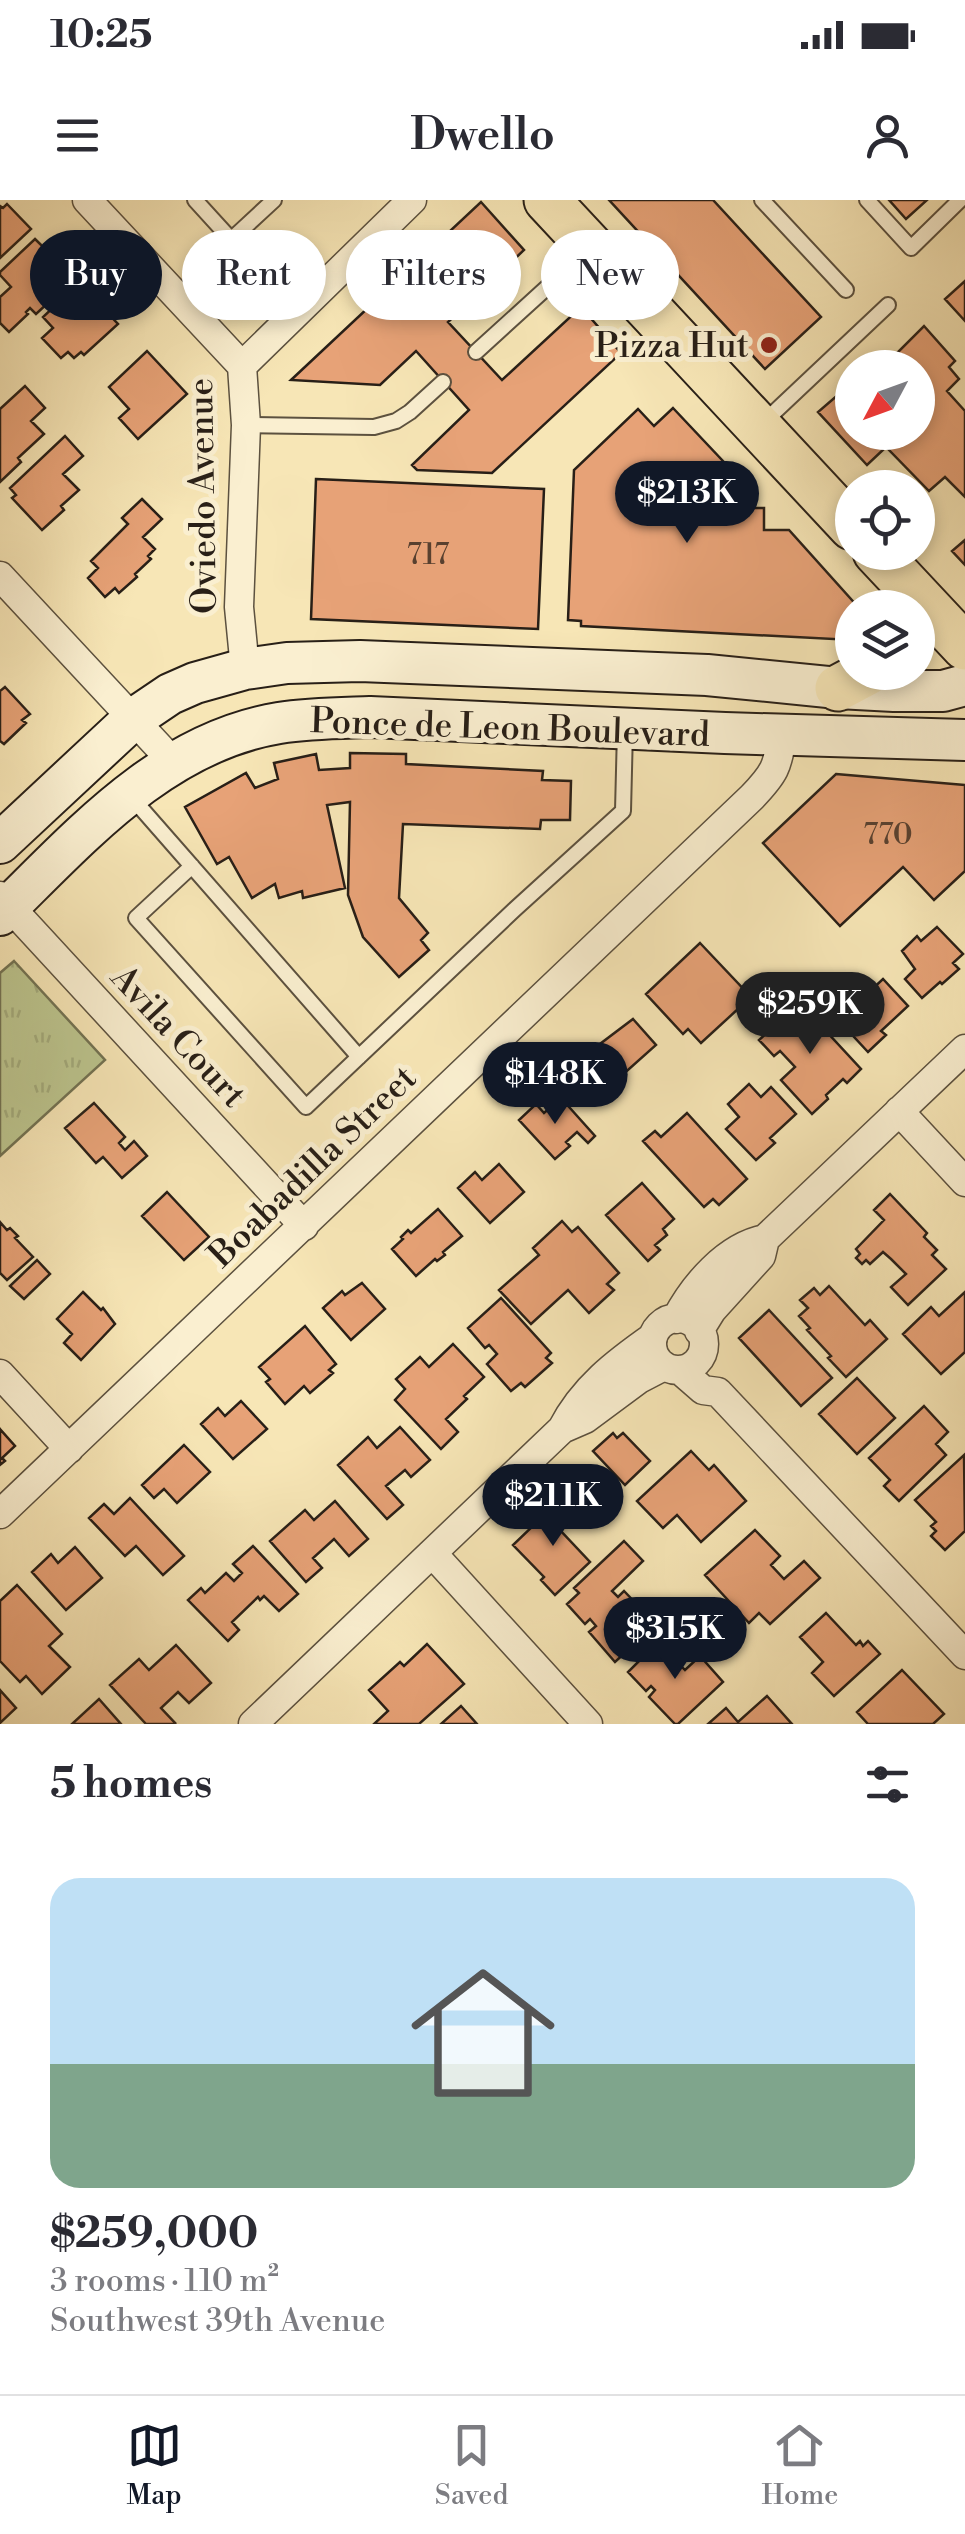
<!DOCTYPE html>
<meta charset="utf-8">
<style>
:root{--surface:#fff;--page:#f2f2f3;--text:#2b2b33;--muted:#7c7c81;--line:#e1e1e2;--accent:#111827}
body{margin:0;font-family:"Libre Bodoni",serif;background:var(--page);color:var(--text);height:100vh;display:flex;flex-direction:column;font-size:38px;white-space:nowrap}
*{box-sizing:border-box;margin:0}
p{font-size:32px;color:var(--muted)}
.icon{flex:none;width:55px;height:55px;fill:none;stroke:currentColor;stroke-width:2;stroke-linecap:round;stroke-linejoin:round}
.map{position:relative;height:1524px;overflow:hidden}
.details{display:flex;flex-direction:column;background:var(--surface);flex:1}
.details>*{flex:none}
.top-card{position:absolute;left:30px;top:30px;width:905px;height:90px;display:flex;gap:20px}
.needle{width:65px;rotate:229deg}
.controls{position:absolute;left:835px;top:150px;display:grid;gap:20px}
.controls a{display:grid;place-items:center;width:100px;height:100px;border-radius:50%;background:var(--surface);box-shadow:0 5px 15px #0003;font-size:50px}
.price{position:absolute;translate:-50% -85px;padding:0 22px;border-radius:35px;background:var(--accent);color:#fff;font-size:32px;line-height:65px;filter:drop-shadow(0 2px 5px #0008)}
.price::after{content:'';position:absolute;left:50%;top:60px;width:30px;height:22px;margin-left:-15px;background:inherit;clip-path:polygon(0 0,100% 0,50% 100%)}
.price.on{background:#222;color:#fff}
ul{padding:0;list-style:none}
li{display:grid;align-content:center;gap:20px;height:530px;padding:0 50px}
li+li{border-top:2px solid var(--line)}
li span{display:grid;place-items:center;height:310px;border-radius:30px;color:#555}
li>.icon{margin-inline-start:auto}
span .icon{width:180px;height:180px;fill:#fffc;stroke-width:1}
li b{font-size:42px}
h2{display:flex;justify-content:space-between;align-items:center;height:120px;padding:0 50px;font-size:42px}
.pill{padding:0 35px;border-radius:45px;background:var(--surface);box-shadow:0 5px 15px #0003;font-size:35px;line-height:90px}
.pill.on{background:var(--accent);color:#fff}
.status{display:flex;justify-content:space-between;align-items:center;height:70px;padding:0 50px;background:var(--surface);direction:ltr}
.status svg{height:28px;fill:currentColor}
header{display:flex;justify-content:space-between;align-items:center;height:130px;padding:0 50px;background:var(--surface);font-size:45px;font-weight:600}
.menu{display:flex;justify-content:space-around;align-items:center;height:140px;border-top:2px solid var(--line);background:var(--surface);font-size:28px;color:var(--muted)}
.menu a{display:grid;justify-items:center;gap:5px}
.menu .on{color:var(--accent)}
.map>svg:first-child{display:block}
.park{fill:url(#park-tufts);stroke:#727252;stroke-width:2.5}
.building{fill:#e7a277;stroke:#281f17;stroke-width:2.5}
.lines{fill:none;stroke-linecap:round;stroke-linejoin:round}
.lane-casing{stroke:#5c513f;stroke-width:18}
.street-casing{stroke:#5c513f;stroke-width:31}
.secondary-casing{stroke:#281f17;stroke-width:44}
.primary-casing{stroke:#281f17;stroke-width:49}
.lane{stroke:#faefd0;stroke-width:14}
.street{stroke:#faefd0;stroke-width:28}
.secondary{stroke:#faefd0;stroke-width:40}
.primary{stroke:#f7e6b6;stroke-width:45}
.poi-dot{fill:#8f2418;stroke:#faefd0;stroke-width:4}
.labels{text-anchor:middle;stroke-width:10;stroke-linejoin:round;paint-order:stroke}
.number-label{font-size:30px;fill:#58402f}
.poi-label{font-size:35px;fill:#281f17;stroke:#faefd0;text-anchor:end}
.street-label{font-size:35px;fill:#281f17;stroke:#faefd0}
</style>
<div class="status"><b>10:25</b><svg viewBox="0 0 49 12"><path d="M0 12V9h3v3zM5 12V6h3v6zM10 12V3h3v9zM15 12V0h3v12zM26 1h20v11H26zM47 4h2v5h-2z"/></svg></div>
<header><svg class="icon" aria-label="menu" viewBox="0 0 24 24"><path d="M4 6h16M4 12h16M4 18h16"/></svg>Dwello<svg class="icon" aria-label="person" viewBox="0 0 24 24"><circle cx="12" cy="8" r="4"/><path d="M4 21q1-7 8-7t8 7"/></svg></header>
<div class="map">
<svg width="965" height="1524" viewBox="0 0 965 1524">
<defs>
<pattern id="park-tufts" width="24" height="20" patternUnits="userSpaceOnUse" patternTransform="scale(2.5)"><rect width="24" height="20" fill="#bcc58e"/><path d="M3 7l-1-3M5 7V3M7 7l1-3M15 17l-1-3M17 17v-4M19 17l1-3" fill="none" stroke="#a2a97a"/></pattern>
</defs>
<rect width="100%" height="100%" fill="#f7e6b6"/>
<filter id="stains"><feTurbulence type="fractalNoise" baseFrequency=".002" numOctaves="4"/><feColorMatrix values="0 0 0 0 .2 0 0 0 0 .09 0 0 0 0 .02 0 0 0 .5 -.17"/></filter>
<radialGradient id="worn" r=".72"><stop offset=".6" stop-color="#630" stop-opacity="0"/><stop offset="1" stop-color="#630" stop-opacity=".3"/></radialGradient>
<path class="park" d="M14 761 105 860 0 956V773Z"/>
<path class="building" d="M609 0H713L821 117 765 169Z
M889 0H927L906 19Z
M481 2 524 50 448 122 502 180 581 107 621 153 492 273 417 270 412 265 469 210 416 151 380 185 291 180Z
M7 4 31 29 0 58V6L3 8Z
M35 39 75 78 36 114 30 108 26 112 28 114 9 132 0 123V97L11 87 0 75V72Z
M965 81V121L945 99Z
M79 83 118 124 84 155 81 152 74 158 68 152 61 158 42 138 53 128 43 117Z
M924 126 955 161 949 167 959 179 947 191 965 211V297L945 277 929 291 886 247 867 265 818 212 839 194 847 202 852 197V232H918V168H882Z
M147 151 187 194 138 239 119 218 129 209 109 187Z
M25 186 45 208 31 221 44 234 18 258 21 262 0 282V209Z
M673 208 738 277V308H764V330H789L859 408H852V440L581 426V421L568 420 574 270 638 209 654 226Z
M65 236 83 256 63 274 79 290 61 306 64 310 42 330 12 298 16 295 10 288Z
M316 279 544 289 538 429 311 419Z
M142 299 162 319 143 337 155 349 148 356 151 359 135 374 137 377 119 393 115 388 105 397 88 378 98 368 91 361 128 324 122 318Z
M965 340V365L952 351Z
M5 487 30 514 22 520 26 523 4 544 0 541V491Z
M350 553 406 554V564L543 571 542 580 571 581 570 620H541L540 629 403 624 399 698 428 733 421 740 429 750 399 777 363 737 348 695 350 602 327 605 345 688 303 698 302 691 279 698 275 684 252 698 229 657 217 664 185 607 246 573 255 588 278 579 274 563 316 554 319 570 350 568Z
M836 574 965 585V671L934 700 903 667 840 726 763 643Z
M937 727 963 754 953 763 959 769 942 784 940 782 922 798 905 779 915 769 902 751 917 736 921 741Z
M700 743 751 797 701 843 688 829 683 834 646 794Z
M850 774 868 793 883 779 908 806 881 831 886 835 868 852 843 825 845 823 831 808 838 801 830 793Z
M800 803 861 869 847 883 843 879 826 895 828 899 812 914 781 880 795 867 780 851 774 856 759 840Z
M633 819 656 845 610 886 587 861 599 850 596 847Z
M749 884 761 897 771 887 796 914 770 938 775 943 756 960 726 929 739 917 728 904Z
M561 898 595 936 588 943 577 932 566 942 570 946 555 959 519 920 536 904 544 913Z
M94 903 125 937 119 943 125 950 134 941 147 956 122 978 103 957 96 963 65 928Z
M687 913 747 979 719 1005 713 999 704 1007 643 941 655 931 661 937Z
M499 964 524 992 490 1023 458 988 475 972 482 980Z
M642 983 674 1019 663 1029 667 1035 655 1045 660 1050 648 1061 606 1015Z
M167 992 209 1037 184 1060 142 1016Z
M890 994 927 1033 924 1037 937 1050 932 1055 946 1069 908 1105 891 1087 906 1074 891 1059 883 1052 870 1064 866 1060 862 1064 856 1058 860 1054 856 1049 884 1020 874 1010Z
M438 1009 462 1036 443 1052 445 1055 437 1061 435 1059 416 1076 392 1049 403 1039 401 1037 408 1030 411 1033Z
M562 1021 572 1032 578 1027 619 1073 607 1084 614 1090 589 1113 568 1090 531 1124 499 1090 539 1055 533 1048Z
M0 1022 7 1030 10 1028 18 1036 15 1038 33 1057 7 1080 0 1073Z
M37 1060 50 1074 24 1099 10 1086Z
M362 1083 385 1109 351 1140 323 1108 342 1091 345 1095Z
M829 1086 865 1125 870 1120 887 1139 846 1177 828 1158 831 1156 807 1130 810 1128 799 1116 808 1108 800 1100 814 1088 820 1095Z
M83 1092 101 1110 103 1108 115 1124 81 1160 64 1143 72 1134 57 1119Z
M965 1092V1152L941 1174 903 1134 931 1107 939 1116Z
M501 1098 551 1153 546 1158 552 1163 525 1187 521 1183 511 1191 487 1164 497 1154 489 1145 485 1148 468 1128Z
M769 1110 832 1178 801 1206 739 1138Z
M305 1126 336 1164 329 1170 333 1173 310 1193 304 1186 285 1204 266 1182 270 1179 259 1167Z
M453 1144 484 1177 464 1196 467 1199 446 1219 458 1232 441 1249 395 1200 405 1189 396 1179 420 1157 429 1167Z
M857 1178 895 1218 857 1254 819 1214Z
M241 1201 267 1229 233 1259 201 1224 218 1208 225 1216Z
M924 1206 948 1232 936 1244 946 1255 899 1301 884 1286 890 1280 869 1258Z
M400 1227 430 1260 411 1277 405 1270 386 1286 403 1305 387 1319 338 1265 368 1237 377 1248Z
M0 1229 15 1246 2 1258 5 1261 0 1265Z
M613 1233 617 1238 623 1233 650 1261 625 1285 593 1251Z
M184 1245 210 1272 177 1303 164 1289 154 1298 142 1285Z
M691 1251 709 1270 714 1265 746 1301 701 1342 677 1315 663 1328 637 1301Z
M964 1255 965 1331 945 1350 931 1336 936 1331 931 1326 936 1322 915 1300Z
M130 1298 184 1356 163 1375 136 1346 125 1356 89 1318 104 1304 114 1314Z
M560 1300 575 1316 560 1330 590 1362 555 1395 541 1380 544 1377 513 1345Z
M335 1301 368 1339 349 1356 334 1339 313 1358 322 1368 306 1382 270 1341 305 1310 314 1320Z
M755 1330 780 1356 771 1365 784 1379 804 1361 820 1378 770 1424 759 1413 749 1423 705 1375Z
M624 1341 643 1361 612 1391 618 1397 624 1391 646 1414 640 1420 650 1430 615 1462 589 1432 596 1426 590 1419 585 1424 567 1404 579 1393 574 1388Z
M253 1346 298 1394 279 1411 264 1396 260 1400 258 1397 232 1422 239 1430 228 1441 188 1400 201 1388 205 1393 226 1373 234 1381 242 1373 233 1364Z
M75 1347 102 1378 66 1410 32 1372 51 1354 58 1363Z
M17 1385 62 1434 49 1446 70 1467 42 1494 26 1476 20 1482 0 1461V1401Z
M826 1413 856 1445 860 1441 863 1446 868 1441 880 1454 834 1496 812 1473 823 1462 800 1437Z
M658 1442 685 1470 700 1456 723 1482 678 1524H675L649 1497 655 1490 651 1486 646 1491 628 1472Z
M427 1444 464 1484 419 1524H374L388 1511 369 1490 400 1462 404 1466Z
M176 1445 211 1483 189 1503 178 1492 161 1508 175 1523 173 1524H146L110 1485 139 1459 149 1470Z
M902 1470 944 1514 933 1524H868L857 1512Z
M0 1490 16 1508 0 1523Z
M767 1496 792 1524H708L726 1508 738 1522Z
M99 1499 121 1524H72Z
M461 1506 477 1524H441Z"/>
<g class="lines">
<g class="lane-casing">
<path id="lane" d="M195 0 297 112
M762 0 846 90
M867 0 911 48 960 0
M232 39 274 0
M476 152 587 51
M764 222 888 105
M246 225 374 227 396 221 410 212 443 182
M133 599 359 857
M192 666 136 718 306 907 514 710 623 611 625 530"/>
</g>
<g class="street-casing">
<path id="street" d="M87 0 242 166 246 225 239 407 245 469
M242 166 412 0
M0 376 174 563
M0 696 304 1026
M899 911 965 982
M652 1144a26 26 0 1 1 52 0a26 26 0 1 1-52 0Z
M676 1119C694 1085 726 1047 765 1039L965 849
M699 1131 712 1110 761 1056 765 1039
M680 1170 703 1190 718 1192 965 1455
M0 1174 69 1249
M562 1229 585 1219 639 1179 664 1166
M0 1314 752 597C774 574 778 567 782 535
M433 1354 588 1524
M253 1524 562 1229C583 1188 616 1163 653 1137"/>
</g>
<g class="secondary-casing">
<path id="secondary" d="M0 643 133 519 170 494 195 483 245 469 287 463 360 461 707 475 838 488 894 491H943L965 485
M0 715C80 637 162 542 279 523 309 518 340 518 370 517L725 533 965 540"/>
</g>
<g class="primary-casing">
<path id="primary" d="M547 0 852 327
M876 352 965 447
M838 488 868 472"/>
</g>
<use href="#lane" class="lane"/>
<use href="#street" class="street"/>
<use href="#secondary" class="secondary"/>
<use href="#primary" class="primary"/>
</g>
<circle class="poi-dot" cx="769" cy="145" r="10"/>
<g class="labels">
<g class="number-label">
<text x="428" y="364">717</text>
<text x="888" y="644">770</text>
</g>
<g class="poi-label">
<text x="749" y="157">Pizza Hut</text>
</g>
<g class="street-label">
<text transform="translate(202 296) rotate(-91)" y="12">Oviedo Avenue</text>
<text transform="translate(510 527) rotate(2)" y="12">Ponce de Leon Boulevard</text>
<text transform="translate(179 836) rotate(47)" y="12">Avila Court</text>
<text transform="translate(312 966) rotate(-44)" y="12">Boabadilla Street</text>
</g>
</g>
<rect width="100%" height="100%" filter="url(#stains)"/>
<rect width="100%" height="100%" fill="url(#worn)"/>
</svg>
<div class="controls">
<a><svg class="needle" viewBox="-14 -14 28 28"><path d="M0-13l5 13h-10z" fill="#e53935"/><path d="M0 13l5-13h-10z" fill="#7c7c81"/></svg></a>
<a><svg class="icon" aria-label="locate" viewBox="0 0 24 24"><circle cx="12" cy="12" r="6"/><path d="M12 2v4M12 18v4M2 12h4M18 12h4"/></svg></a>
<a><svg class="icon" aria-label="layers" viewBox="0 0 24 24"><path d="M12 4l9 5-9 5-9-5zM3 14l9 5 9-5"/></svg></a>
</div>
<b class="price" style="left:687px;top:346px">$213K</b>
<b class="price on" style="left:810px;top:857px">$259K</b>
<b class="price" style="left:555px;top:927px">$148K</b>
<b class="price" style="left:553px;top:1349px">$211K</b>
<b class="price" style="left:675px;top:1482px">$315K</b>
<div class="top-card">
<a class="pill on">Buy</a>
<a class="pill">Rent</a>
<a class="pill">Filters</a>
<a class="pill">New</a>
</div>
</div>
<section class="details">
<h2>5 homes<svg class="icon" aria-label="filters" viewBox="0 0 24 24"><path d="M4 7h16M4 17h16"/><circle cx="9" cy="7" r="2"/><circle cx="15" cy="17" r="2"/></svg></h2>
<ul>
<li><span style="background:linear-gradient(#bfe0f5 60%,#7fa58c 0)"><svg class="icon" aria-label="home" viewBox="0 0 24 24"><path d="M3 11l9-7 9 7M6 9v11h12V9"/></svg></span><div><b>$259,000</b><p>3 rooms · 110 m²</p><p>Southwest 39th Avenue</p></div></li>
</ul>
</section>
<nav class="menu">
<a class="on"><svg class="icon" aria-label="map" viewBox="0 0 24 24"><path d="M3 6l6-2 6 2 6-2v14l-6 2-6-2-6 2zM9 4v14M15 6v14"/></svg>Map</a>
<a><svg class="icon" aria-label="saved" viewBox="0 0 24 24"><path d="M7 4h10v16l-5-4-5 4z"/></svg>Saved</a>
<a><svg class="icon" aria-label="home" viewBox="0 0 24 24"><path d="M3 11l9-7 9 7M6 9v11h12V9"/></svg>Home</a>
</nav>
